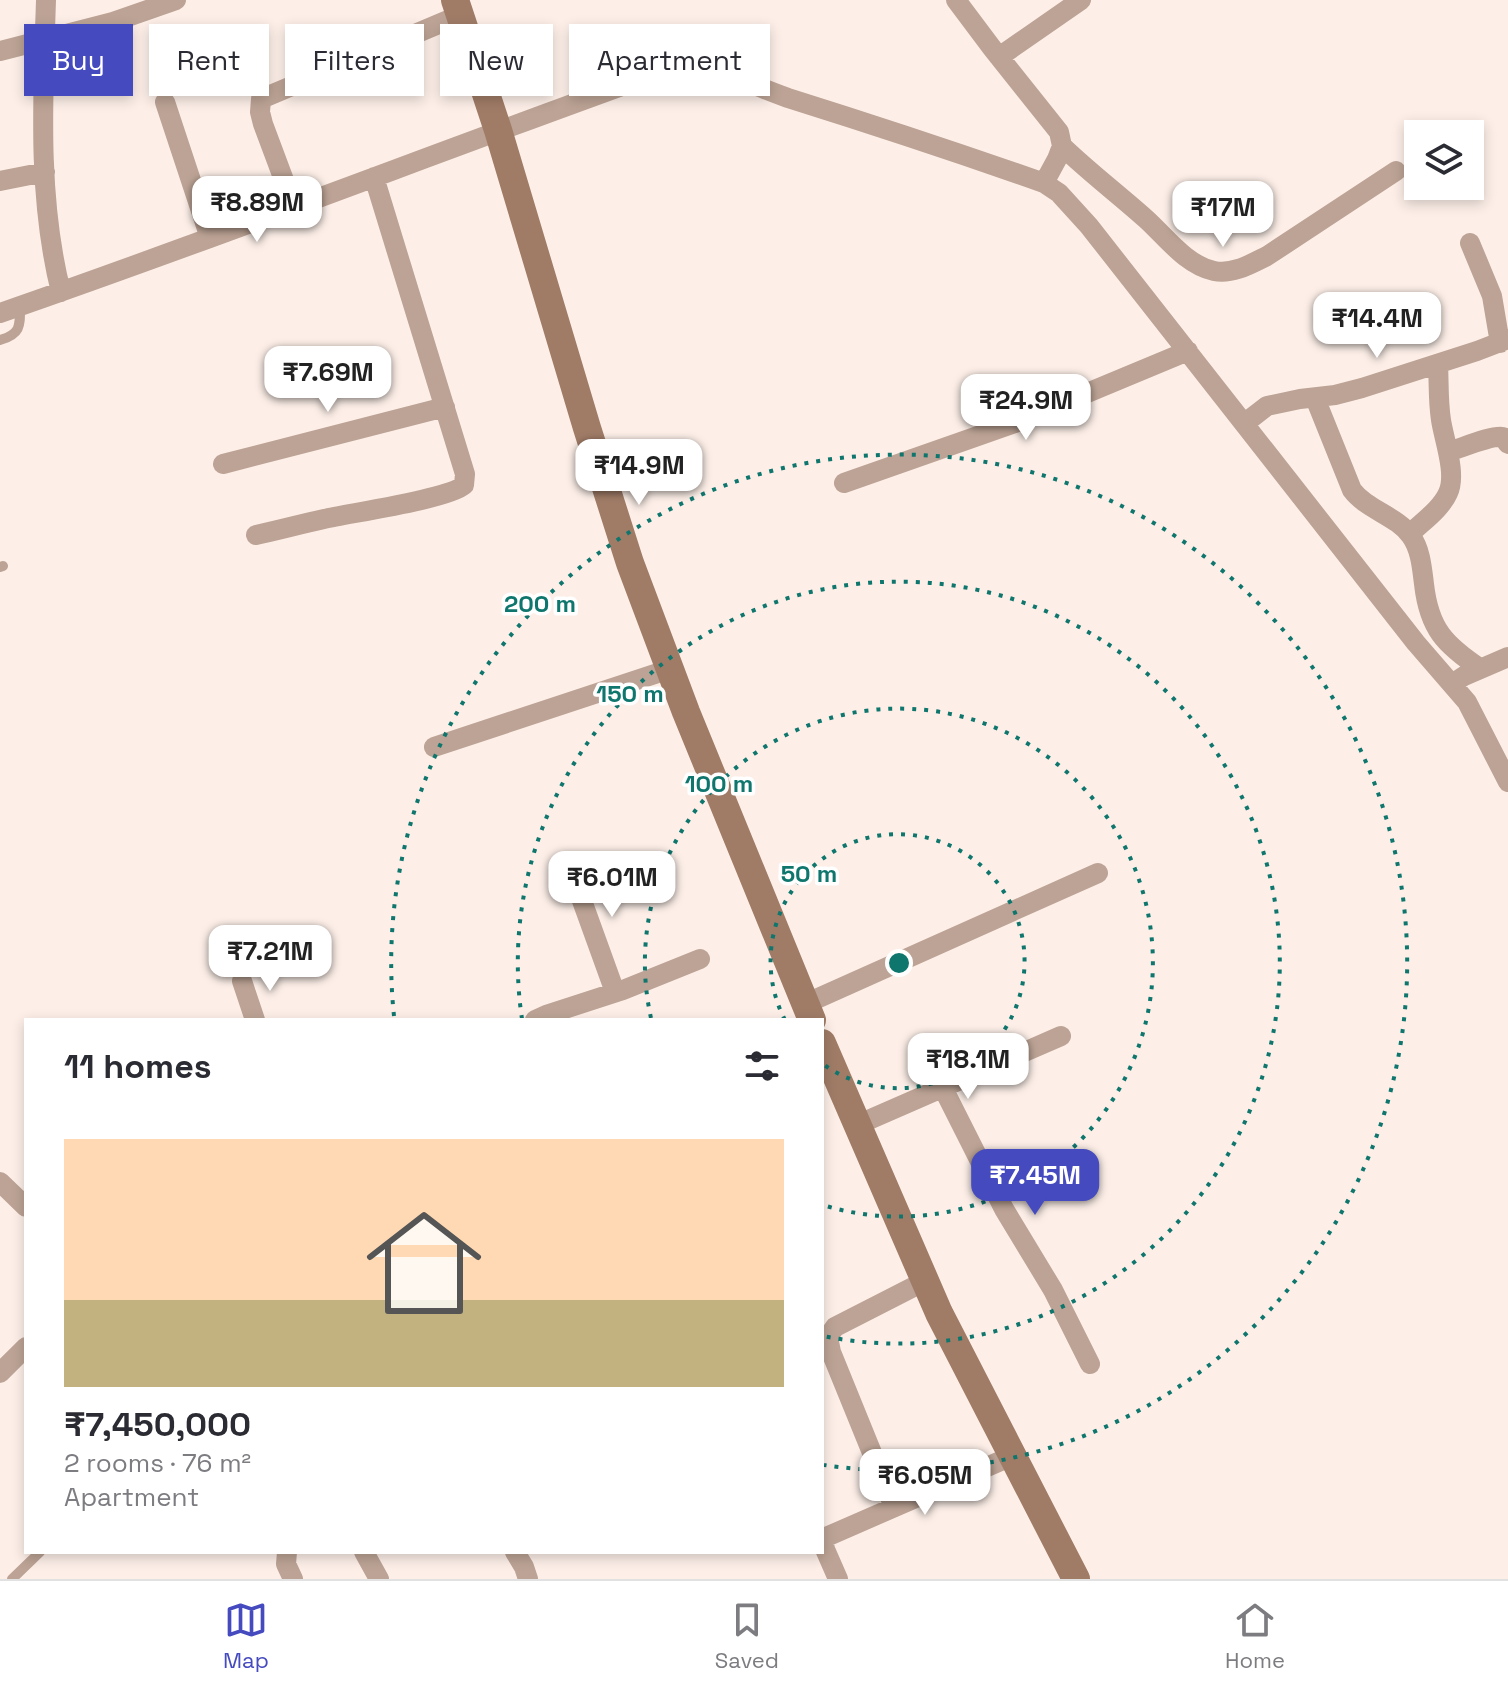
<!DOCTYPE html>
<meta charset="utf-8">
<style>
:root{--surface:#fff;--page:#f2f2f3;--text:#2b2b33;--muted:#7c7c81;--line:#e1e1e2;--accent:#454abf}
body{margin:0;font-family:"Space Grotesk",sans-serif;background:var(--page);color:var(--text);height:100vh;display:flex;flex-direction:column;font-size:30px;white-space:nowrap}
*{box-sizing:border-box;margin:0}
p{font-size:26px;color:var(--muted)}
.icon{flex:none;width:44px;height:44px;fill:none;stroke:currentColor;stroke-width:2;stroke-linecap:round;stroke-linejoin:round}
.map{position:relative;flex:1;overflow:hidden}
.sheet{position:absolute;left:24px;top:1018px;width:800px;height:536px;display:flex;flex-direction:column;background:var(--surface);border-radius:0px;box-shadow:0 4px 12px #0003}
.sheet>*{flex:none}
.top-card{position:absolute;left:24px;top:24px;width:800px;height:72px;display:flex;gap:16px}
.controls{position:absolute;left:1404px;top:120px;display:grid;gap:16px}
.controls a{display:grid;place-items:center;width:80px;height:80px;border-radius:0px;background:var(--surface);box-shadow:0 4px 12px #0003;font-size:40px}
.price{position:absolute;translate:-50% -68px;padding:0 18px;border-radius:16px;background:#fff;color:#222;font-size:26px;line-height:52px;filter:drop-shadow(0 2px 4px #0008)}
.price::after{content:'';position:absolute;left:50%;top:48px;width:24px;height:18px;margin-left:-12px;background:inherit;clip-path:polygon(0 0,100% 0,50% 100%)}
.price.selected{background:var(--accent);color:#fff}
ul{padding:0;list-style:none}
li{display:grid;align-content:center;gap:16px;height:424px;padding:0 40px}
li span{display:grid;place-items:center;height:248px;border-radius:0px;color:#555}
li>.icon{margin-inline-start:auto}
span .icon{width:144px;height:144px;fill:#fffc;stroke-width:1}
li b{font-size:34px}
h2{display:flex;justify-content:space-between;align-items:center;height:96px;padding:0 40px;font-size:34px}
.chip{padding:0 28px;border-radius:0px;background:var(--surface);box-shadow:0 4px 12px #0003;font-size:28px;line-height:72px}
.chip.selected{background:var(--accent);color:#fff}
.menu{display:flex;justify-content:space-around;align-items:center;height:112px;border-top:2px solid var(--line);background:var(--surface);font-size:22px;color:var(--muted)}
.menu a{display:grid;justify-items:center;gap:4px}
.menu .selected{color:var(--accent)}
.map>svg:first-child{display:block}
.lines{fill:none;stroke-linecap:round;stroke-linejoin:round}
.service{stroke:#bca395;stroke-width:10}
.minor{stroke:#bca395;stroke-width:20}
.secondary{stroke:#a07c67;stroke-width:28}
.ring{fill:none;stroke:#0f766e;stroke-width:4;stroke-dasharray:4 8}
.centre{fill:#0f766e;stroke:#fff;stroke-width:4}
.ring-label{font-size:24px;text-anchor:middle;font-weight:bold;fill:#0f766e;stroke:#fff;stroke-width:7;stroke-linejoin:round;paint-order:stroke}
</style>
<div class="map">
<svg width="1508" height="1579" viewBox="0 0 1508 1579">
<rect width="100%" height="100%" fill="#fdefe8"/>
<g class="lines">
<path class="service" d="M0 340C21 334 20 326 20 306
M0 567 3 566
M12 1579 40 1552"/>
<path class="minor" d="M46 0C43 96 37 197 61 292
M956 0 992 48 1059 132 1062 146 1057 159 1044 183
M0 51 113 22 176 0
M999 57 1081 0
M165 102 210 238
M1062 146C1089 172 1118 194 1146 219 1166 237 1186 265 1214 271 1232 275 1251 264 1267 256L1396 171
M0 181 45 172
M294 207 263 124 260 112 261 99 460 15
M1470 243 1492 296 1500 343
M0 313C223 236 443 150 666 70 678 68 689 65 702 67 732 74 759 88 788 98 874 125 959 153 1044 183L1059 193 1089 226 1416 643 1467 702 1508 782
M1315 398 1352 490C1367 510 1397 516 1411 536 1421 550 1422 569 1424 584 1429 629 1445 645 1481 669
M1245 423 1267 406 1300 399 1335 395 1362 388 1477 351 1508 339
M1448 452C1462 448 1491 435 1503 437L1508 444
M223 464 445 407
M844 483 1015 423 1188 351
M1410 534C1422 522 1441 509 1448 493 1457 474 1444 440 1441 420 1438 401 1439 382 1438 364
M256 535C279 530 301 524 324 519 350 513 449 499 464 485L465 474 374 177
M1452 684 1464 676 1508 657
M434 747 670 669
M568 862 615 992
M242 981 255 1020
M805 1004 1098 873
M535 1020 546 1015 623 990 700 959
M943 1088 1004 1209 1053 1290 1090 1364
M857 1125 1061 1036
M0 1182 26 1207
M0 1373 26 1347
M894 1507 831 1352 828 1337 835 1327 925 1281
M287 1552 286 1564 293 1579
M364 1552 379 1579
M515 1552 524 1567 528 1579
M838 1579 824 1547 826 1537 1012 1456"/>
<path class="secondary" d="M455 0 498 130 587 428 630 563 686 712 812 1020
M822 1043 939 1313 1076 1579"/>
</g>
<g class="ring">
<path d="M785 1020A127 127 0 1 1 823 1064"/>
<path d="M651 1018A254 254 0 1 1 823 1205"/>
<path d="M522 1019A381 381 0 1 1 823 1336"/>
<path d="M394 1016A508 508 0 1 1 824 1465"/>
</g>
<circle cx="899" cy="963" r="12" class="centre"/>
<g class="ring-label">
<text x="540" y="612">200 m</text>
<text x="630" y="702">150 m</text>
<text x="719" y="792">100 m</text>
<text x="809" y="882">50 m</text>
</g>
</svg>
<div class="controls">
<a><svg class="icon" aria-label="layers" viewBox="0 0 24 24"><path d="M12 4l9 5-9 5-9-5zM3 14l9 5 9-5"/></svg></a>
</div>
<b class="price" style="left:257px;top:244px">₹8.89M</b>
<b class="price" style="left:1223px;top:249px">₹17M</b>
<b class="price" style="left:1377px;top:360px">₹14.4M</b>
<b class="price" style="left:328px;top:414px">₹7.69M</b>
<b class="price" style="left:1026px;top:442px">₹24.9M</b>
<b class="price" style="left:639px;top:507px">₹14.9M</b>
<b class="price" style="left:612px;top:919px">₹6.01M</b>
<b class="price" style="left:270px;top:993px">₹7.21M</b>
<b class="price" style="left:968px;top:1101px">₹18.1M</b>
<b class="price selected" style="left:1035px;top:1217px">₹7.45M</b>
<b class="price" style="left:925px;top:1517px">₹6.05M</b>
<div class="top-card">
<a class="chip selected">Buy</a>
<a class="chip">Rent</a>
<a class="chip">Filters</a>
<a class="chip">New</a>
<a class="chip">Apartment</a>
</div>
<section class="sheet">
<h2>11 homes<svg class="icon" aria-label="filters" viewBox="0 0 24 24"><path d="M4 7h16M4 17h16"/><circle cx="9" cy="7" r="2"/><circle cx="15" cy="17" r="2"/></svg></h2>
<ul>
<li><span style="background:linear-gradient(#ffd9b3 65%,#c2b280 0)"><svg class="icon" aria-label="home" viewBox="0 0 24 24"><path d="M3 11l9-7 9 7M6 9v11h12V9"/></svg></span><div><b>₹7,450,000</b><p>2 rooms · 76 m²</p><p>Apartment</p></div></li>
</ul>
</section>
</div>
<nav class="menu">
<a class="selected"><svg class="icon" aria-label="map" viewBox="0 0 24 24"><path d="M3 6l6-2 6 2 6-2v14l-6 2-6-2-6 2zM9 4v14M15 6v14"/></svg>Map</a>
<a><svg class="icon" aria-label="saved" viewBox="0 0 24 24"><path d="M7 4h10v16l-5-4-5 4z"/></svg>Saved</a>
<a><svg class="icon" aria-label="home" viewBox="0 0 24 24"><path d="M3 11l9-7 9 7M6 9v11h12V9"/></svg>Home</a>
</nav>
